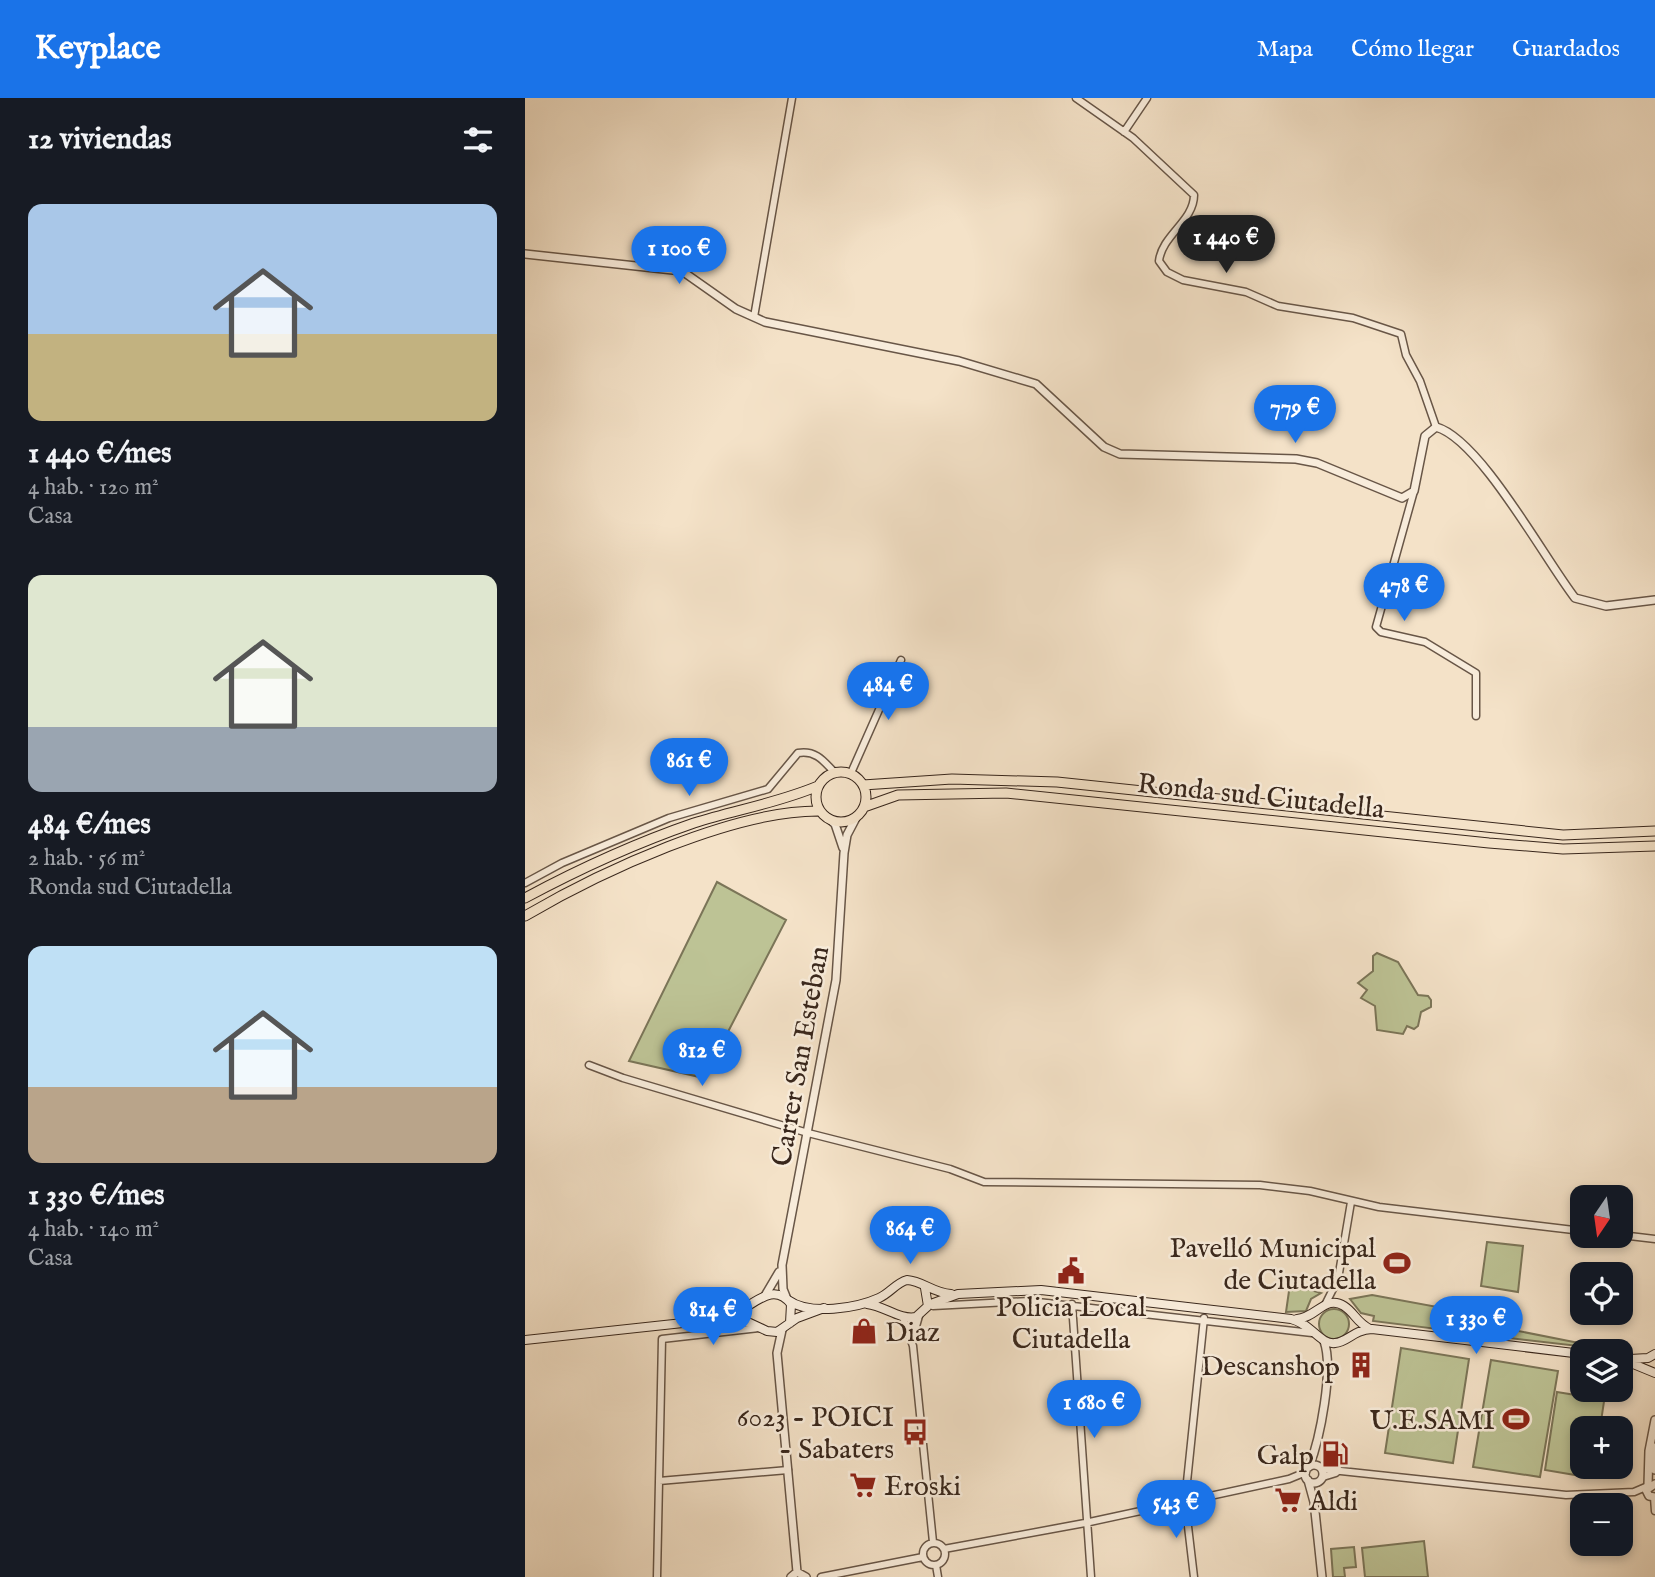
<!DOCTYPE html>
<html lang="es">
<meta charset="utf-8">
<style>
:root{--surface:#171b24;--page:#20242c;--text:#f1f3f6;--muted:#9ea1a6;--accent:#1a73e8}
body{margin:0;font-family:"IM FELL English",serif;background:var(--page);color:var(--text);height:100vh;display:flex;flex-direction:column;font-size:26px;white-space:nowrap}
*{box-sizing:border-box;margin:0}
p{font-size:23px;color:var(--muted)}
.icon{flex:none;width:38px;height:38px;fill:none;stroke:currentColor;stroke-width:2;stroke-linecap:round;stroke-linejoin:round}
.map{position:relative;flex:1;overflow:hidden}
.sheet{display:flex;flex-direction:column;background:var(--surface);width:525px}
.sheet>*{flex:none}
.needle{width:46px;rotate:193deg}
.tools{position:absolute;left:1045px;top:1087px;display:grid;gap:14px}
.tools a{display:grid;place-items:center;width:63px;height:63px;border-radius:14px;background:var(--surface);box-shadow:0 4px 10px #0003;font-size:35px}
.price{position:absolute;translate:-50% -60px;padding:0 16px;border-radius:24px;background:var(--accent);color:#fff;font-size:23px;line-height:46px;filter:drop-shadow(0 2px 4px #0008)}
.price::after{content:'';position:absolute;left:50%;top:42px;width:21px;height:16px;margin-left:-10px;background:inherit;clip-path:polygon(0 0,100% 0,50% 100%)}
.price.on{background:#222;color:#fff}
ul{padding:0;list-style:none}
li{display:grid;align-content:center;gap:14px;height:371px;padding:0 28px}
li span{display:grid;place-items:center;height:217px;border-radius:14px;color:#555}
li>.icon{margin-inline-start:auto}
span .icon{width:126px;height:126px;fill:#fffc;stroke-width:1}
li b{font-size:30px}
h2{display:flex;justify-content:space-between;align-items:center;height:84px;padding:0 28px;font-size:30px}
header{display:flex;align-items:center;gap:42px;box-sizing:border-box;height:98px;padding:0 35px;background:var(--accent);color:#fff}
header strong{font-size:33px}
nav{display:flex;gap:38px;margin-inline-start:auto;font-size:24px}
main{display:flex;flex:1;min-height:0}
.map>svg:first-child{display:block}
.green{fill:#bdc395;stroke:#7b7558;stroke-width:2}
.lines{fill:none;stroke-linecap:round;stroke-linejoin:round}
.minor-casing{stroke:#685647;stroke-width:9}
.tertiary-casing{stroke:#685647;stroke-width:10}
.secondary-casing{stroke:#39271c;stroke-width:10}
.primary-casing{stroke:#39271c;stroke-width:11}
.minor{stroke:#f8ecdb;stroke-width:6}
.tertiary{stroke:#f8ecdb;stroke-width:7}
.secondary{stroke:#f8ecdb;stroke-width:8}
.primary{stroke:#f4e2c8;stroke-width:9}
.labels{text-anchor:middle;stroke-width:5;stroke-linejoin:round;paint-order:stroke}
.street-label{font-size:28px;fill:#39271c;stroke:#f8ecdb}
.poi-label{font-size:28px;fill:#39271c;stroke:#f8ecdb;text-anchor:end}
</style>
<header>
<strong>Keyplace</strong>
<nav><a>Mapa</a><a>Cómo llegar</a><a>Guardados</a></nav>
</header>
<main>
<section class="sheet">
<h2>12 viviendas<svg class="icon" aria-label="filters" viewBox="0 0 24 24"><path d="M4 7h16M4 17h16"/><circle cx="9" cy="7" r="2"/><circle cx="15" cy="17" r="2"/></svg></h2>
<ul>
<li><span style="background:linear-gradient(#a9c7e8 60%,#c2b280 0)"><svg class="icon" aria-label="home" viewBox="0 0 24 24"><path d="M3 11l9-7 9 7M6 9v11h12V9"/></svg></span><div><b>1 440 €/mes</b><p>4 hab. · 120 m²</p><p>Casa</p></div></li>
<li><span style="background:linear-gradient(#dfe7d0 70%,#9aa5b1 0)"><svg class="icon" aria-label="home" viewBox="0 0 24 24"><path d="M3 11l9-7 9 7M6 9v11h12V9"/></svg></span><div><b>484 €/mes</b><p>2 hab. · 56 m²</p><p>Ronda sud Ciutadella</p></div></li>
<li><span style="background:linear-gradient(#bfe0f5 65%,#b9a48a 0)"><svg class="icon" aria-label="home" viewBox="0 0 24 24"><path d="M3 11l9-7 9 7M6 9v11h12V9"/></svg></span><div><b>1 330 €/mes</b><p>4 hab. · 140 m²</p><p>Casa</p></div></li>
</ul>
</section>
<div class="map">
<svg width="1130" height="1479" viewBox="0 0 1130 1479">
<rect width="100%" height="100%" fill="#f4e2c8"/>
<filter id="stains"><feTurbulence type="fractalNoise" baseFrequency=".00286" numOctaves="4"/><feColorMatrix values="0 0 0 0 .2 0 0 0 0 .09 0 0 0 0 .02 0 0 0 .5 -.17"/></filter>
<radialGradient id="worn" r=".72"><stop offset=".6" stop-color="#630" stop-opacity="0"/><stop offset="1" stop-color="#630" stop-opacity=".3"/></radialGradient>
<path class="green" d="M192 784 261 822 179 980 104 963Z
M852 855 873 864 893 897 903 898 906 902V909L896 914 893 928 889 931 882 928 878 936 852 932 850 908 836 900 842 892 833 885 848 873V858Z
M962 1144 998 1148 993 1194 956 1188Z
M765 1186 796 1195 786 1201 781 1213 761 1214Z
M847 1197 918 1210V1218L946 1223 944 1235 848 1223 849 1218 836 1215 825 1201Z
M794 1226a15 15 0 1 1 30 0a15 15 0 1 1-30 0Z
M953 1225 1054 1245 1053 1248 950 1236Z
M876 1250 944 1261 928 1365 860 1355Z
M966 1262 1033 1273 1015 1379 948 1369Z
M1032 1294 1069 1300 1070 1296 1080 1297 1075 1330H1057L1056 1378 1020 1372Z
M899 1443 903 1479H840L837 1450Z
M829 1449 831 1469 819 1470 820 1479H808L806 1451Z"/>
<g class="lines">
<g class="minor-casing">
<path id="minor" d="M551 0 608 40 669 97C669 123 637 137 634 163L642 174 658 182 721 194 753 208 828 220 876 236 881 257 895 283 911 329
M599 34 622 0
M229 219 267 0
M889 393 851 529 856 534 900 544 951 575V618
M326 675 376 562
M0 785 37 765 144 720 243 691 273 655C290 652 298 662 309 674
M64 967 98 980 283 1035 425 1071 459 1084 735 1087 785 1093 854 1109 1057 1133
M1096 1137 1130 1141
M801 1205 813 1181 826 1104
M547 1206 566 1479
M408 1208 504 1203 787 1235
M378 1219 388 1248 408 1444
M388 1239 394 1218
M797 1371 1041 1397 1109 1394 1123 1388
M798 1379 811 1375
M134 1383 263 1372
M1129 1399 1130 1413
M398 1456a11 11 0 1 1 22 0a11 11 0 1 1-22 0Z
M419 1451 560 1425 764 1381 781 1374
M411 1467 413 1479
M132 1479 137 1241 234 1230
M296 1479 398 1459
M669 1479 660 1403 679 1220"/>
</g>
<g class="tertiary-casing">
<path id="tertiary" d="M0 156 157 173 211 211 240 224 434 263 511 286 579 349 595 356 771 361 792 365 877 400 889 393 900 338 911 329C955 341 1019 460 1050 500L1081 508 1130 502
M303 720 310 726 318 750
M241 1196 254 1174
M262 1201 258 1191 257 1167 311 882 319 755 322 737 332 718
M257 1232 252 1255 272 1474
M1130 1349V1372
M780 1376a9 9 0 1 1 18 0a9 9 0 1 1-18 0Z
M784 1369C795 1341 809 1271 799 1243
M783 1382 789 1404 797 1479
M1130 1386 1121 1392 1124 1398 1130 1399
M1123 1387 1124 1353 1130 1322
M266 1479 272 1474 281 1479"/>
</g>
<g class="secondary-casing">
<path id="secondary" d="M263 1202C285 1218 332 1210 354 1200 365 1195 371 1185 382 1182 398 1183 408 1195 426 1196
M342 1206C360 1208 374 1222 391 1219L403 1208 400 1190
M403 1207 433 1196 516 1192 766 1221C787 1226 795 1247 810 1245 823 1244 828 1232 847 1231L1057 1256
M201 1219C225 1213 246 1180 266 1206L265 1225
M772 1221C791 1220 801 1196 819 1208 830 1215 831 1224 845 1231
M0 1242 195 1221 225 1225 242 1233 252 1234 272 1220 299 1210
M1096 1261 1130 1275
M1105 1261 1123 1260 1130 1256"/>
</g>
<g class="primary-casing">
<path id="primary" d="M291 699a25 25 0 1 1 50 0a25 25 0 1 1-50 0Z
M338 687 427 681 532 684 1038 737 1130 733
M339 709 373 697 481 695 964 745 1038 751 1130 748
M0 800C54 771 111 745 169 725 210 712 253 705 293 688
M0 818C75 774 208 712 295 713"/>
</g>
<use href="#minor" class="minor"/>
<use href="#tertiary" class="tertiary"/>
<use href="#secondary" class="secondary"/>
<use href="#primary" class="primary"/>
</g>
<defs>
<g id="stadium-bare" transform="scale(2.1)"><path d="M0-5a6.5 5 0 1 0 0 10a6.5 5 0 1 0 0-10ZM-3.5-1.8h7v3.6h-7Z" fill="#8f2418" stroke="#f8ecdb" stroke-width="2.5" paint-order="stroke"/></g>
<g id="civic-bare" transform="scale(2.1)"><path d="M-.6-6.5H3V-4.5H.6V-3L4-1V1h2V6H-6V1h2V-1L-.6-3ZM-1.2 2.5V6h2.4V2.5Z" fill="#8f2418" stroke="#f8ecdb" stroke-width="2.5" paint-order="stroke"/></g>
<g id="shop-bare" transform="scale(2.1)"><path d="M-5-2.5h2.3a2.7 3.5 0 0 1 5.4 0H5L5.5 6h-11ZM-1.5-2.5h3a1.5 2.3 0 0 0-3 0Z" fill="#8f2418" stroke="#f8ecdb" stroke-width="2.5" paint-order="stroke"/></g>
<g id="building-bare" transform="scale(2.1)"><path d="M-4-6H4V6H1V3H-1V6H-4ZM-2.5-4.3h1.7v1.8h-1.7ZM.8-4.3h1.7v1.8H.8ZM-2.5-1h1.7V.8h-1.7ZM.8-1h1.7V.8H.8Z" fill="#8f2418" stroke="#f8ecdb" stroke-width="2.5" paint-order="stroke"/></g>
<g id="bus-bare" transform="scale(2.1)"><path d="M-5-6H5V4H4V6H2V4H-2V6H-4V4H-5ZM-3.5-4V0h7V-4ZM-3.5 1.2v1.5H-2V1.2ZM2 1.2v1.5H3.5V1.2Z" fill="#8f2418" stroke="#f8ecdb" stroke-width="2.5" paint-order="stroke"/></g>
<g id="fuel-bare" transform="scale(2.1)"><path d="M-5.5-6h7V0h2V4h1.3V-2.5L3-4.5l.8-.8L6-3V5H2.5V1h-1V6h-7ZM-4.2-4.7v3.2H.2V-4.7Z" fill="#8f2418" stroke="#f8ecdb" stroke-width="2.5" paint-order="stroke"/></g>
<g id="supermarket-bare" transform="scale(2.1)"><path d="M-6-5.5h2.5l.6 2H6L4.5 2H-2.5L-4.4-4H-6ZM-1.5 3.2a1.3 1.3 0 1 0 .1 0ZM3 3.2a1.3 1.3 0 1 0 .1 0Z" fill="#8f2418" stroke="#f8ecdb" stroke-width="2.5" paint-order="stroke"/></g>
</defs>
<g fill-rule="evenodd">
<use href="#stadium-bare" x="872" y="1165"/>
<use href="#civic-bare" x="546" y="1173"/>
<use href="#shop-bare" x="339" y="1233"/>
<use href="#building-bare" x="836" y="1267"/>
<use href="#stadium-bare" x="991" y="1321"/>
<use href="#bus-bare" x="390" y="1334"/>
<use href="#fuel-bare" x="810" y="1356"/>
<use href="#supermarket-bare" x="338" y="1387"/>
<use href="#supermarket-bare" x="763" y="1402"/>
</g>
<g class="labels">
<g class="street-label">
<text transform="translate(736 697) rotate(6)" y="10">Ronda sud Ciutadella</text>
<text transform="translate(274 958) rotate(-80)" y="10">Carrer San Esteban</text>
</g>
<g class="poi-label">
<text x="851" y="1159">Pavelló Municipal<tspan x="851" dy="32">de Ciutadella</tspan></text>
<text x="546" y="1218" text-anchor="middle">Policia Local<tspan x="546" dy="32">Ciutadella</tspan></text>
<text x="360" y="1243" text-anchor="start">Diaz</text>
<text x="815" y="1277">Descanshop</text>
<text x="369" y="1328">6023 - POICI<tspan x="369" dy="32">- Sabaters</tspan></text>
<text x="970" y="1331">U.E.SAMI</text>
<text x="789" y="1366">Galp</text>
<text x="359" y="1397" text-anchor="start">Eroski</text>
<text x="784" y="1412" text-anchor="start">Aldi</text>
</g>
</g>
<rect width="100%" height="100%" filter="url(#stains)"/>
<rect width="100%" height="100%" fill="url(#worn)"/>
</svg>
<div class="tools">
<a><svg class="needle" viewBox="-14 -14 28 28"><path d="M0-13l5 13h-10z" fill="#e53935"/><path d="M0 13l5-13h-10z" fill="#9ea1a6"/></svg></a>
<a><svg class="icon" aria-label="locate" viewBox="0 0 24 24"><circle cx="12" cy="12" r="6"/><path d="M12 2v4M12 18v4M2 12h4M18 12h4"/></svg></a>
<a><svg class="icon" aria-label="layers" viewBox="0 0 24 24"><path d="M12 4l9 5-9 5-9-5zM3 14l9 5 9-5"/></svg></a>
<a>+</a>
<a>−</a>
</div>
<b class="price on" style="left:701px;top:177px">1 440 €</b>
<b class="price" style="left:154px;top:188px">1 100 €</b>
<b class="price" style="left:770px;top:347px">779 €</b>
<b class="price" style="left:879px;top:525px">478 €</b>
<b class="price" style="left:363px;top:624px">484 €</b>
<b class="price" style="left:164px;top:700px">861 €</b>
<b class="price" style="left:177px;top:990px">812 €</b>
<b class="price" style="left:385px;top:1168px">864 €</b>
<b class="price" style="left:188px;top:1249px">814 €</b>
<b class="price" style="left:951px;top:1258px">1 330 €</b>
<b class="price" style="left:569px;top:1342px">1 680 €</b>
<b class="price" style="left:651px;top:1442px">543 €</b>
</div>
</main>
